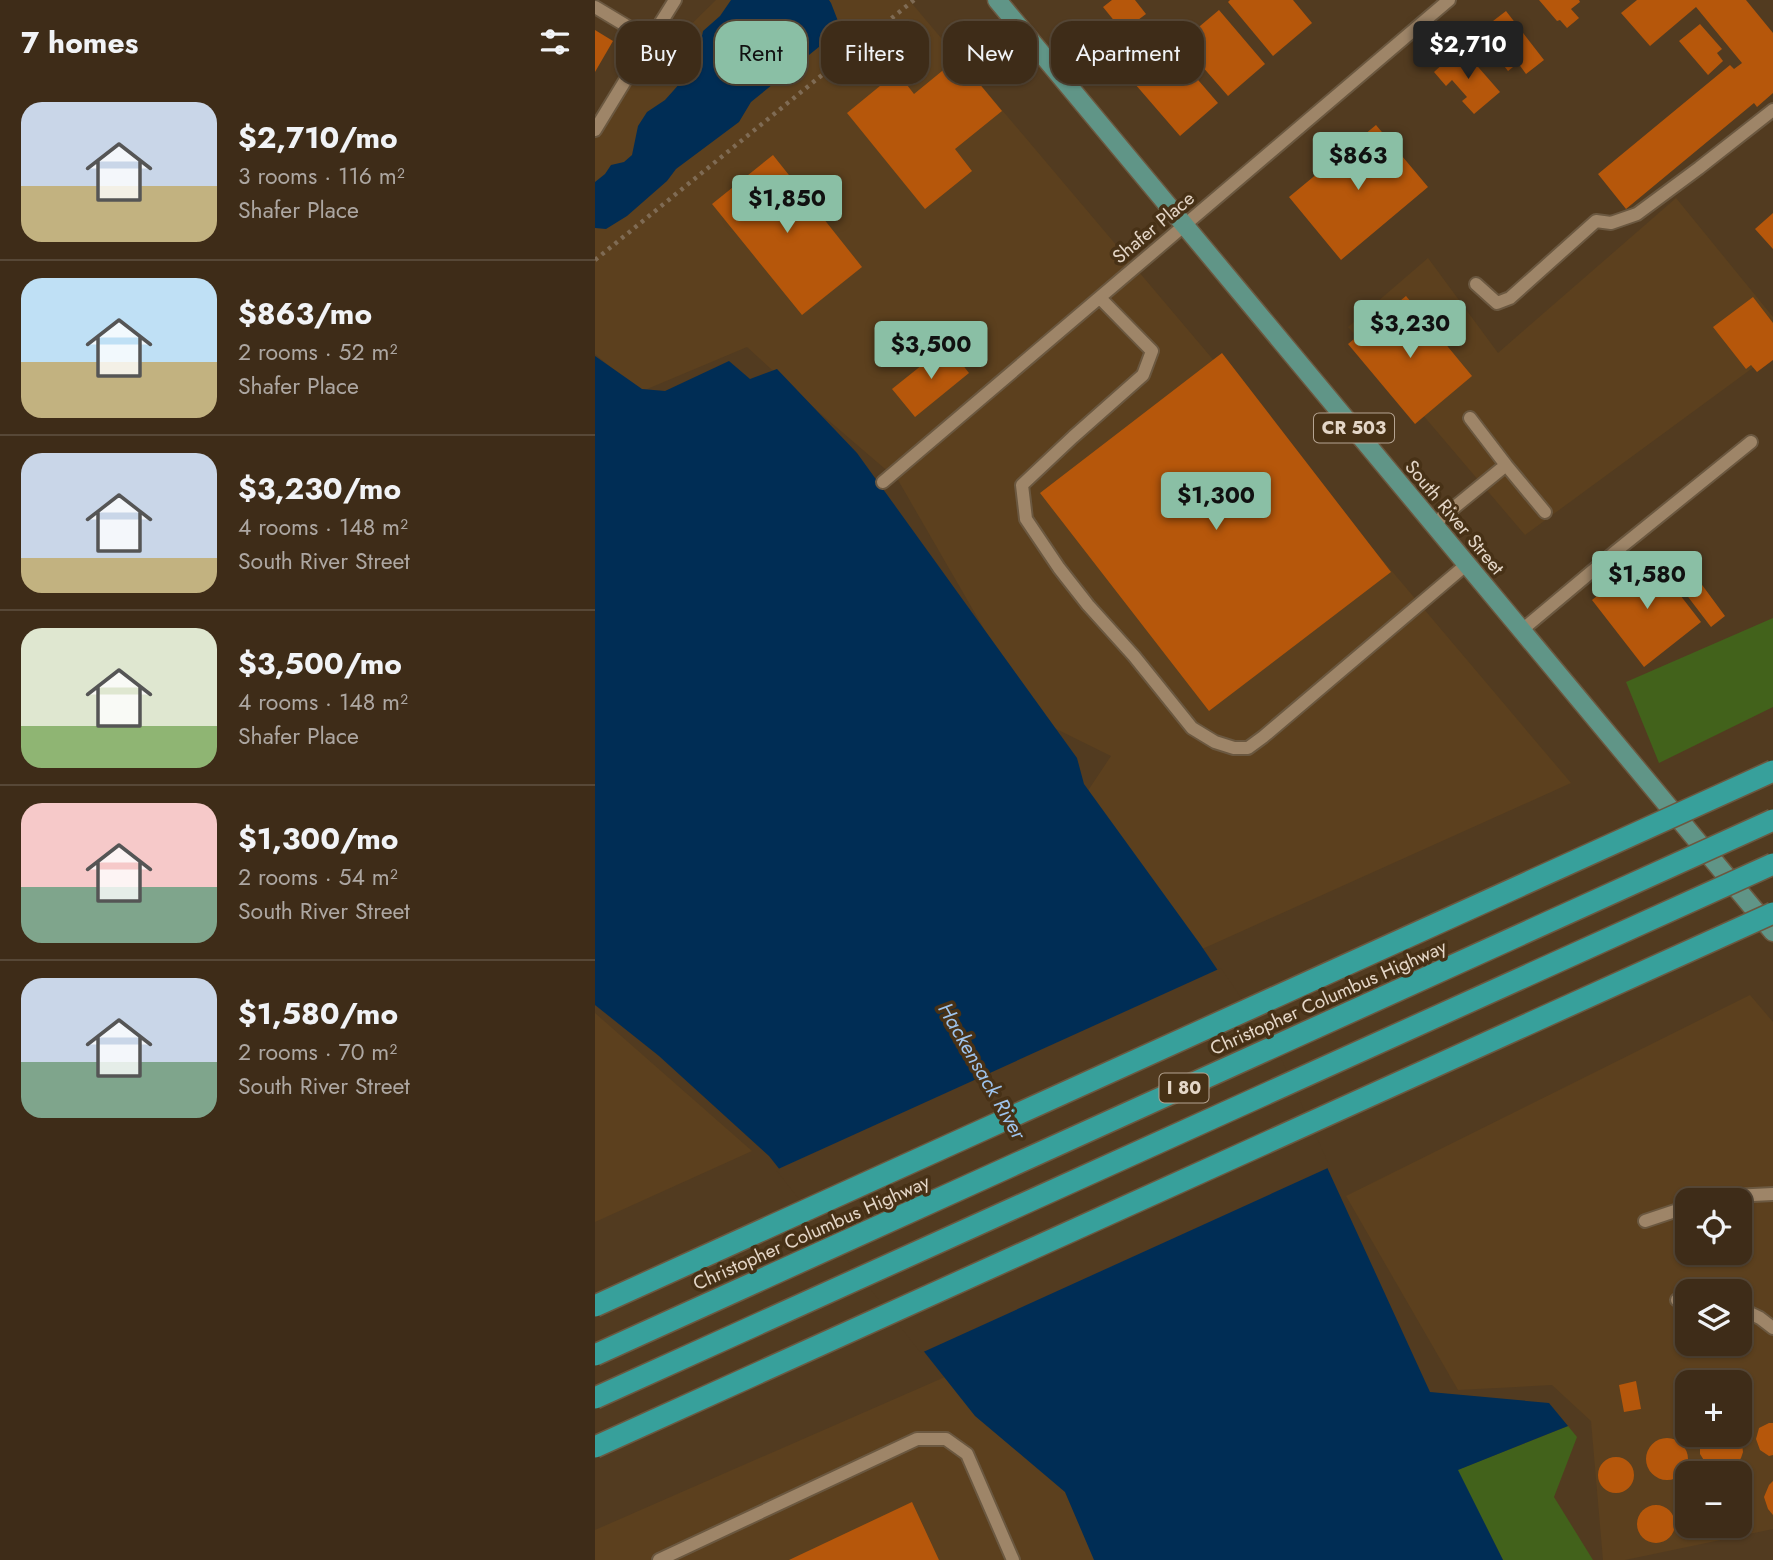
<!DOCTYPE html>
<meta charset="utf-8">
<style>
:root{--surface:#3e2c18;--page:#493825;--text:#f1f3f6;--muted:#ada7a2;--line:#574837;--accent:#8abfa5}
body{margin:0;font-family:Jost,sans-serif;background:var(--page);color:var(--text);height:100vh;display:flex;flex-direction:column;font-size:26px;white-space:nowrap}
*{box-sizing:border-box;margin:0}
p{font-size:23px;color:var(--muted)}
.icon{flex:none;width:38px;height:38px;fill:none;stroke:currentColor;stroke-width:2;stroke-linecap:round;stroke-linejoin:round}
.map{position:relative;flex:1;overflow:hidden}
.panel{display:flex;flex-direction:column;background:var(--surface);width:595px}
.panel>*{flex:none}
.hud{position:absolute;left:21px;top:21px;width:665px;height:63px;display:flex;gap:14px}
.buttons{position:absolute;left:1080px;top:1188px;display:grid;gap:14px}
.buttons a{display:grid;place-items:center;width:77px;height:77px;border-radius:14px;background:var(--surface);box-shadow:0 2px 5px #0004,0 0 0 2px var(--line);font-size:35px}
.price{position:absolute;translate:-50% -60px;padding:0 16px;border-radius:7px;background:var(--accent);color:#111;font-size:23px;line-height:46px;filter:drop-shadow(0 2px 4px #0008)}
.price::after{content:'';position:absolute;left:50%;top:42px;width:21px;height:16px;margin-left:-10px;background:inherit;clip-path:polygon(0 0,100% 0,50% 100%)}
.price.current{background:#222;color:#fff}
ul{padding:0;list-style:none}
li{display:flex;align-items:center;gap:21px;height:175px;padding:0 21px}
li+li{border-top:2px solid var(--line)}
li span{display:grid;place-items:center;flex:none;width:196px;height:140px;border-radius:21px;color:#555}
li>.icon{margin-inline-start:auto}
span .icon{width:84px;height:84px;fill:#fffc;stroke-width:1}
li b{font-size:30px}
h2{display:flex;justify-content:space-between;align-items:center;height:84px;padding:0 21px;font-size:30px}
.pill{padding:0 24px;border-radius:21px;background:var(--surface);box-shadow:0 2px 5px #0004,0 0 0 2px var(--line);font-size:24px;line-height:63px}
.pill.current{background:var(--accent);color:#111}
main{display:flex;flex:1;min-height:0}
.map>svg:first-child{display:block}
.built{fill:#5c401e;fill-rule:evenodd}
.green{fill:#42621b}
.water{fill:#002d55}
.pier{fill:#523b20}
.building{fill:#b6570b}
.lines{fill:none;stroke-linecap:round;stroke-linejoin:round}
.minor-casing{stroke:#6b5840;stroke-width:16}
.major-casing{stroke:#6b5840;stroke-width:21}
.path{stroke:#7f6b54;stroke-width:4.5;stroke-dasharray:3.5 5;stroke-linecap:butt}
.minor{stroke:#9e8568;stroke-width:12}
.major{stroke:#609587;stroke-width:18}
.highway-bridge-casing{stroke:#6b5840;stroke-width:24;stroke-linecap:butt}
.highway-bridge{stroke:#37a09b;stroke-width:21}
.labels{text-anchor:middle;stroke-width:7;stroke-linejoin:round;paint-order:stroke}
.shield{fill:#473116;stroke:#b5a492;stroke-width:2}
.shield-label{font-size:18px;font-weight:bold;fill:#e4d6c7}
.street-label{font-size:19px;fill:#e4d6c7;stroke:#473116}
.water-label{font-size:21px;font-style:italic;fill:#9ec3ec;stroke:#473116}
</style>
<main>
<section class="panel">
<h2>7 homes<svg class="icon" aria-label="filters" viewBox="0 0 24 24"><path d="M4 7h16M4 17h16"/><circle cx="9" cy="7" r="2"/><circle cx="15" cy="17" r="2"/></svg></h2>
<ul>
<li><span style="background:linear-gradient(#c9d6e8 60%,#c2b280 0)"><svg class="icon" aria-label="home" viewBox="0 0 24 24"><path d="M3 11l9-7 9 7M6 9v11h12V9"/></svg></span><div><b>$2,710/mo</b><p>3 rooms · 116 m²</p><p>Shafer Place</p></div></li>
<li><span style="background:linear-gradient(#bfe0f5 60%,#c2b280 0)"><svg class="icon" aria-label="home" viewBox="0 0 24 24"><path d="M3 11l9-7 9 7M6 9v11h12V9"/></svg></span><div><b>$863/mo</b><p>2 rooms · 52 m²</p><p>Shafer Place</p></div></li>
<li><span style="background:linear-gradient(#c9d6e8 75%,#c2b280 0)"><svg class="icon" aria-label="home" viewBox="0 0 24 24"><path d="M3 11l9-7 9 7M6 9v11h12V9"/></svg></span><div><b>$3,230/mo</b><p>4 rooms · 148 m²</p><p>South River Street</p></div></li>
<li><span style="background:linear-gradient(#dfe7d0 70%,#8fb573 0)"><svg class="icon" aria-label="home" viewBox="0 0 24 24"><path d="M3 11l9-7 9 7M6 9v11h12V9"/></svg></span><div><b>$3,500/mo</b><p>4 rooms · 148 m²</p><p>Shafer Place</p></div></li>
<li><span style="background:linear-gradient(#f6c9c9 60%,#7fa58c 0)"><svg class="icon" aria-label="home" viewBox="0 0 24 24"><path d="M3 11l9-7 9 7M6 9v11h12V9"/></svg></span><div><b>$1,300/mo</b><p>2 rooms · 54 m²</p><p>South River Street</p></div></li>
<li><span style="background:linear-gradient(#c9d6e8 60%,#7fa58c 0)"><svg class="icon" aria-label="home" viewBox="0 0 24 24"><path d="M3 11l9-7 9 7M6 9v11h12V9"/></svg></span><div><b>$1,580/mo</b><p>2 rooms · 70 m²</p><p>South River Street</p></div></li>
</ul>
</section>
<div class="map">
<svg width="1178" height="1560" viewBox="0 0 1178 1560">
<rect width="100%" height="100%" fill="#523b20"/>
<path class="built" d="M121 0H314L976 783 605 950 490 795 516 756 441 719 303 480 219 408 152 347 45 392 0 354V119Z
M1081 198 1178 317V353L930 535 753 327 833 258 903 353Z
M1155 995 1178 1022V1529L1030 1560H1008L996 1421 957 1385 863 1390 751 1196ZM1092 1200H1144V1253H1092ZM1092 1292H1144V1344H1092ZM1092 1382H1144V1435H1092ZM1092 1474H1144V1526H1092Z
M0 1013 157 1151 0 1222Z
M350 1377 470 1492 500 1560H0V1530Z"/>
<path class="green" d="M1178 618V707L1064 763 1031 682Z
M973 1426 982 1437 959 1497 998 1560H908L862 1470Z"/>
<path class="water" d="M136 0H234L236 3 243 21 241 32 235 38 156 102 144 122 81 169 72 181 32 216 11 229 0 228V182L10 174 16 165 29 162 37 155 43 126 52 112 70 100 95 72 103 57 108 31 125 16Z
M0 356 47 389 70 391 134 361 155 379 182 369 262 453 482 758 489 784 605 944 681 1056 835 1392 954 1403 973 1426 863 1470 908 1560H499L470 1492 380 1416 174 1156 64 1056 0 1005Z"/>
<path class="pier" d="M626 968 684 1054 735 1167 326 1353 181 1170Z"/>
<path class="building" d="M517 0H540L551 14 515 41 509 33 521 23 508 7Z
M635 0H698L717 23 678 56 633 2Z
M944 0H984L985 2 976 9 984 18 972 28 965 20 962 21Z
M1042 0H1151L1178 33V93L1162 107 1159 103 1031 209 1003 174 1135 65 1139 69 1147 63 1101 7 1055 46 1026 13Z
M624 10 670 64 633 96 586 42Z
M911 11 949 60 931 74 923 63 913 71 899 53 901 52 885 31Z
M1105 24 1127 49 1122 53 1128 61 1113 75 1084 41Z
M0 30 18 41 0 72Z
M863 50 867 55 870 52 905 92 879 114 867 101 872 97 857 80 851 86 839 72Z
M578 51 623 103 585 136 540 84Z
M363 58 407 111 360 149 377 171 330 209 252 113 302 72 319 94Z
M781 125 833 187 746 260 694 197Z
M178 155 267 267 207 315 117 204Z
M1178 213V249L1160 229Z
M811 296 877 376 820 424 753 344Z
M1158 297 1178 323V360L1162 372 1156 365 1151 369 1118 327Z
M352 345 374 373 320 417 297 389Z
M627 353 796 572 614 711 445 493Z
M1054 555 1106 622 1049 667 997 600Z
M1099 574 1130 616 1116 627 1084 585Z
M1041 1381 1046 1409 1029 1412 1024 1385Z
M1174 1423H1178V1455L1174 1456 1165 1450 1161 1439 1164 1428Z
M1111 1435H1141L1147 1445 1148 1452 1146 1458 1142 1464 1137 1468 1124 1471 1112 1465 1105 1454V1447Z
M1051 1459a21 21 0 1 1 42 0a21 21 0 1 1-42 0Z
M1003 1475a18 18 0 1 1 36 0a18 18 0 1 1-36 0Z
M1178 1481V1515L1173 1509 1169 1497 1174 1485Z
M317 1502 344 1560H194Z
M1042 1524a19 19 0 1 1 38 0a19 19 0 1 1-38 0Z
M1108 1526H1134L1125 1530H1117Z"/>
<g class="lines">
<g class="minor-casing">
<path id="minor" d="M0 7 55 40 80 0
M0 130 55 40
M881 284 902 303 915 298 1001 221 1016 223 1042 214 1104 168 1178 110
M505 298 557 351 548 375 478 437 427 485 431 519 464 568 493 605 539 656 597 728 620 742 639 748H653L668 737 872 564
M875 418 911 465
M288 482 854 0
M839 524 911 465 950 512
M927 630 1020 552 1156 442
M1109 1200 1118 1197 1178 1194
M1050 1221 1092 1207
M1082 1300 1092 1301
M1144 1308 1165 1318 1178 1328
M64 1560 322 1439H351L372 1454 418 1560"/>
</g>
<g class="major-casing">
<path id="major" d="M402 0 1178 932"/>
</g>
<path class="path" d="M0 260 319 0"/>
<use href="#minor" class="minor"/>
<use href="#major" class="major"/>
<g class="highway-bridge-casing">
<path id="highway-bridge" d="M0 1306 1178 771
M0 1355 1178 820
M0 1398 1178 864
M0 1447 1178 913"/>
</g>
<use href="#highway-bridge" class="highway-bridge"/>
</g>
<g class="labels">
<g class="shield">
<rect x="719" y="413.5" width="80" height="29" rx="5"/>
<rect x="564.5" y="1073.5" width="49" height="29" rx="5"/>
</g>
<g class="shield-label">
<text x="759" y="434">CR 503</text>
<text x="589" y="1094">I 80</text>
</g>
<g class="street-label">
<text transform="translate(558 227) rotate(-40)" y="7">Shafer Place</text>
<text transform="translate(860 517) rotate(50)" y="7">South River Street</text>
<text transform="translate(733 997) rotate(-24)" y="7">Christopher Columbus Highway</text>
<text transform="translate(216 1232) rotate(-24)" y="7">Christopher Columbus Highway</text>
</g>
<g class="water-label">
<text transform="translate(387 1071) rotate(60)" y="7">Hackensack River</text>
</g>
</g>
</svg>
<div class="buttons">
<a><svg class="icon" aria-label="locate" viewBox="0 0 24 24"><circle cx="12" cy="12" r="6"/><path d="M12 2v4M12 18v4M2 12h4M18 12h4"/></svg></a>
<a><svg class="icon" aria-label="layers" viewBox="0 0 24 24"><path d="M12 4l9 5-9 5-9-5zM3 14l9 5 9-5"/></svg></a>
<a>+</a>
<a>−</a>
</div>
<b class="price current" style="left:873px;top:81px">$2,710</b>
<b class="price" style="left:763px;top:192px">$863</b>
<b class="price" style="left:192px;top:235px">$1,850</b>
<b class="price" style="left:815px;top:360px">$3,230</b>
<b class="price" style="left:336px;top:381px">$3,500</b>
<b class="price" style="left:621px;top:532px">$1,300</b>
<b class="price" style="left:1052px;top:611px">$1,580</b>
<div class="hud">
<a class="pill">Buy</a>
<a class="pill current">Rent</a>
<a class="pill">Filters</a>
<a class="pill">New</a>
<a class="pill">Apartment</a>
</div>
</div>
</main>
